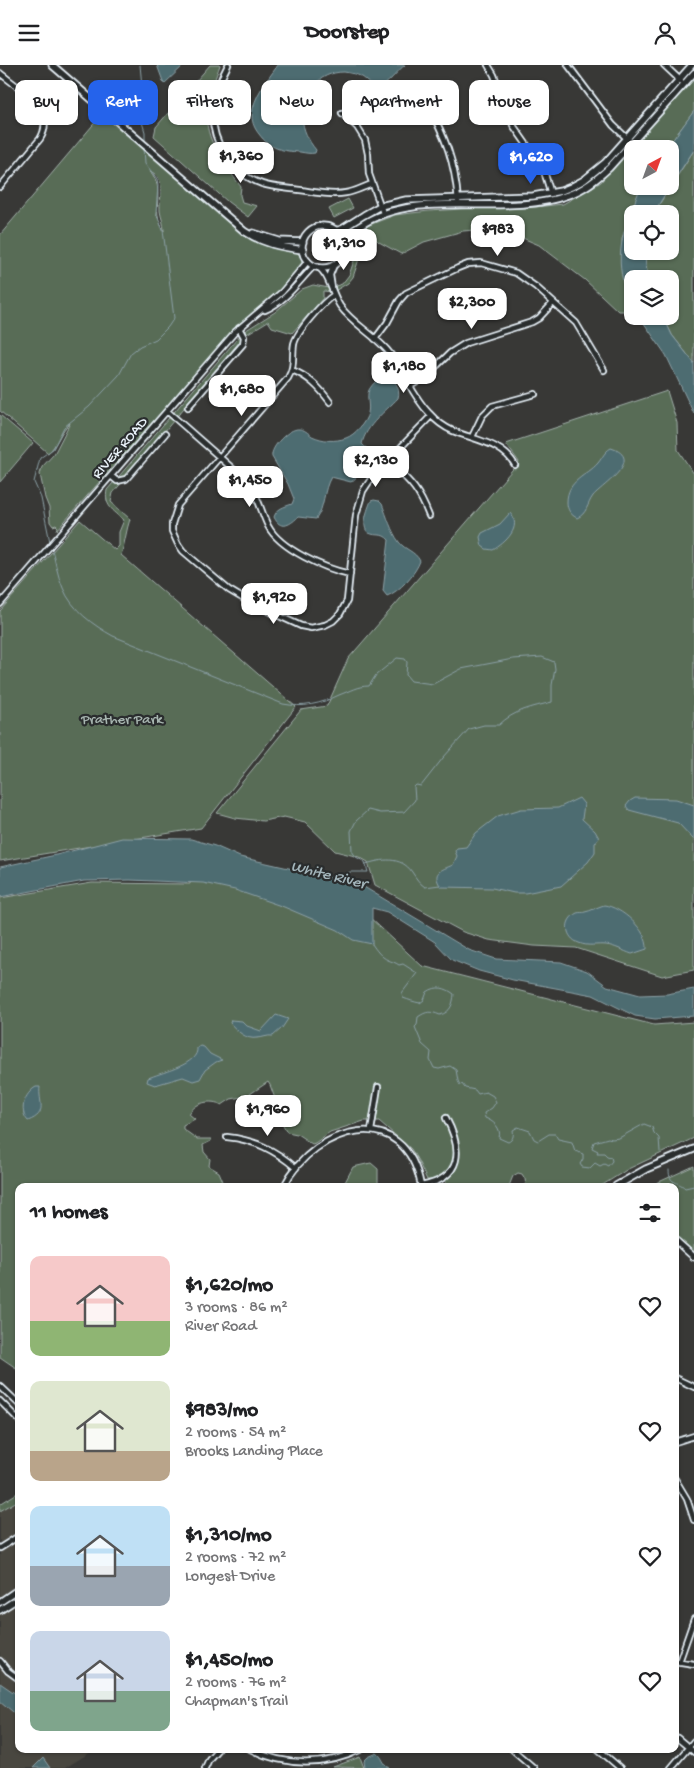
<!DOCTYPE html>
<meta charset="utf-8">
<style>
:root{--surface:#fff;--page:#f2f2f2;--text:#202124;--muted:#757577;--accent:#2563eb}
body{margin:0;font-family:"Gochi Hand",sans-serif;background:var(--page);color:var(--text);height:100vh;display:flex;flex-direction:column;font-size:19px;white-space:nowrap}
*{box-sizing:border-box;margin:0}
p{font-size:16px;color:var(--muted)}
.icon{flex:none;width:28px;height:28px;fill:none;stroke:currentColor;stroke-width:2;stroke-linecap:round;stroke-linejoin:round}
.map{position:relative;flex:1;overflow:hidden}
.panel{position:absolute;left:15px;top:1118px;width:664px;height:570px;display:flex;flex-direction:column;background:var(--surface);border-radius:10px;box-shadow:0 1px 4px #0004}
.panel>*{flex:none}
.banner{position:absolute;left:15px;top:15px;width:665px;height:45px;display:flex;gap:10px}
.needle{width:32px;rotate:41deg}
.tools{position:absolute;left:624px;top:75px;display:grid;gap:10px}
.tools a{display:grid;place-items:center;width:55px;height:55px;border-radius:10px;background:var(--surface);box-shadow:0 1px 4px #0004;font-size:25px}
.price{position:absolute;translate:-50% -42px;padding:0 11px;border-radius:10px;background:#fff;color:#222;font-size:16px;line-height:32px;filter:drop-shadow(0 1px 2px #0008)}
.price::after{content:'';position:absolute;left:50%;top:30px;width:15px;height:11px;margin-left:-8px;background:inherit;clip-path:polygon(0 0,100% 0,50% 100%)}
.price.selected{background:var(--accent);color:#fff}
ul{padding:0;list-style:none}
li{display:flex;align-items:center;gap:15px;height:125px;padding:0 15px}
li span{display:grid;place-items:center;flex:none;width:140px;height:100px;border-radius:10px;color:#555}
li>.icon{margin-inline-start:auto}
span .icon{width:60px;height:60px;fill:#fffc;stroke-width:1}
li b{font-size:21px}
h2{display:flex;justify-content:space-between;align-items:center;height:60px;padding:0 15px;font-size:21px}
.pill{padding:0 18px;border-radius:10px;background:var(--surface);box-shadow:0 1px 4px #0004;font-size:18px;line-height:45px}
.pill.selected{background:var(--accent);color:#fff}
header{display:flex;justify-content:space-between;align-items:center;height:65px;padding:0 15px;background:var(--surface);font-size:22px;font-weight:800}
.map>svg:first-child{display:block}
.built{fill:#484640}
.green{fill:#586c57;stroke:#a0aea8;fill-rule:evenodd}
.water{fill:#4e6c71;stroke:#8ca1a7}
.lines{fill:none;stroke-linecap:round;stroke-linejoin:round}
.stream{stroke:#8ca1a7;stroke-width:1}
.minor-casing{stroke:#e8f1f8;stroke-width:8}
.major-casing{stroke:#e8f1f8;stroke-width:9}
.minor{stroke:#2a2d2e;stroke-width:4.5}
.major{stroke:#2a2d2e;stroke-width:5.5}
.labels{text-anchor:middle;stroke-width:4.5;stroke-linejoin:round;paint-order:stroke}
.street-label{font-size:15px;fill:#e8f1f8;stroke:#2a2d2e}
.park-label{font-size:15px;fill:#a7b5b0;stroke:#2a2d2e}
.water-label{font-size:16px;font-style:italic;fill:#a3b5bb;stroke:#2a2d2e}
</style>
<header><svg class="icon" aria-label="menu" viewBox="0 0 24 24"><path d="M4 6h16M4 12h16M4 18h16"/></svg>Doorstep<svg class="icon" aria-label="person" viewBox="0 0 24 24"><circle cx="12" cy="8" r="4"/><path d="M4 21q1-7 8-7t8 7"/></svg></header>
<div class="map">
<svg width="694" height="1703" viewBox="0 0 694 1703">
<rect width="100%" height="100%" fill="#383836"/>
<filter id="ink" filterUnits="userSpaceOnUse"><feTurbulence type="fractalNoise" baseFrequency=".02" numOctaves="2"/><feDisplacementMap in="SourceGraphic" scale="10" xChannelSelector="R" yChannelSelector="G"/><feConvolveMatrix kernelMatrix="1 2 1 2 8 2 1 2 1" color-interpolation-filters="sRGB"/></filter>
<g filter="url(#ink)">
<path class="built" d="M19 1431V1523L0 1535V1442Z
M19 1536V1684H96L65 1703H0V1549Z"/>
<path class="green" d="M210 0H220C216 12 210 25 208 37 200 70 223 97 241 122L240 130 242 137 257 141 248 152 228 137 154 71 156 62Z
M694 8V46L666 84H632V121H641L622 173 623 217 632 238V246H618L585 215 539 180 499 163 463 166 424 177 401 189 379 177 373 171 359 194 353 212 348 218 333 227 323 226V233L292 268 272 262 268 256 245 270 113 428 111 437 130 454C126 466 125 478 121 490L296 642 201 763 0 796V546L80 455 115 485 119 481V467L124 455C113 445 104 441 107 425L243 267 275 247 302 224 313 220 329 223 342 219 349 210 355 193 369 167 364 162 395 150 429 146 479 143H526L563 139 601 117 632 78Z
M103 48 241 165 266 180 298 188 302 194V200L279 228 238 260 57 465 58 462 56 460 53 461 50 457 49 443 45 433 40 409 42 402 54 389 70 358C60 366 58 380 48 388L0 346V170ZM150 106C167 114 159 131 160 146 161 153 164 158 164 166 149 142 167 126 150 106Z
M694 85V298L672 270 663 251H670V214H648L644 186H670V149H653Z
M348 134 353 143 334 153 329 144Z
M667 326 677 358 678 385 694 409V905L662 911 576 883 534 881 489 875 463 867 375 820 368 797 359 792 335 786 305 757 284 752 263 756 235 753 217 748 301 645 327 641 348 594 519 397 506 379Z
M0 350 33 378 0 417Z
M191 809 367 850 422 901 654 960 694 957V1073L628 1104 601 1121H526L525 1114 522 1109 518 1108 513 1111 509 1121H447L445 1114 427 1115 418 1096 411 1084 379 1056H364L330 1067 315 1078 312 1079 297 1069 287 1067 277 1049V1039L270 1020 268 1017 247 1031 231 1034 222 1040C211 1034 195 1037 189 1049L195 1054 183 1060V1064L197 1074H211V1076L203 1080 204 1087 210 1094 209 1101 219 1107 225 1121H19V1305L0 1292V833L92 818 190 819Z
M371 1098 378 1104V1121H343L353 1102Z
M694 1101V1187L675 1170V1121H650Z
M19 1427V1435L0 1446V1439Z
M360 1692 364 1703 333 1702Z"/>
<path class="water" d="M157 0H184L164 19Z
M278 0H405C398 5 386 22 379 22 373 23 367 15 362 12 357 9 350 8 344 7 331 7 321 12 313 21 296 40 300 66 316 85L315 88C310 89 306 88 300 87 282 86 270 84 259 69 255 64 252 58 252 51 253 31 267 16 278 0Z
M694 46V85L670 121V84H666Z
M641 121H670L653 149H632V186H644L648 214H632V238C629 231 624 223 623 216 614 181 629 153 641 121Z
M639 251H663L672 270 694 298V349L666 290Z
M386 309C394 314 401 323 398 333 386 346 366 360 362 379 365 383 371 385 374 390 373 395 356 414 351 417L331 412C323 425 325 442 316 454L298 452C289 461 280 465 274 452 277 443 284 442 292 439L294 434 288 419 272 392C270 382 289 363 299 364 304 364 308 368 312 371 323 376 335 377 346 373 355 370 366 357 368 348 370 340 366 332 369 325 372 319 380 312 386 309Z
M611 383C646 394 601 421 593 431 587 439 587 449 577 453 571 450 567 445 567 437 567 415 587 411 598 398 603 392 604 387 611 383Z
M374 435 379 436 382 439C387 451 391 466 399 477 405 485 415 486 420 496 416 508 399 527 387 531L383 526 389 475C382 467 377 472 369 468 360 463 368 443 371 436Z
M510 448C523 462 505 478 493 485L486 484 482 481 480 472 482 468 500 459Z
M579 733 584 739 582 754 595 766 599 773 595 778V787L588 797 561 821 525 828H514L492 823 441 822C431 807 441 805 453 800L457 791 455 786 457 783 466 782 476 768 498 751 521 744 558 743Z
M635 733 676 734 694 740V775L678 758 629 745 626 741 630 736Z
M122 773 191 774 215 781 240 792 359 819 469 885 496 894 561 897 587 906 607 921 640 930 667 929 694 924V951L655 954 635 951 593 930 513 915 479 906 452 895 435 877 387 847 372 843V879L353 875 338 865 284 842 235 825 203 818 130 815 84 816 0 832V802L56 790Z
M604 840C621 842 648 865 647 884L632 889C623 886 615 881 606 880 597 879 588 882 579 878 565 873 563 855 577 848 580 847 583 848 585 847 591 846 597 842 604 840Z
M276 950 288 954 282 963 273 971C267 970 263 973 257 973 246 975 237 966 230 958L231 955 242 956 247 961 261 966Z
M200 981 204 982 210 989 222 995 216 997 205 1005 200 1014 193 1016 183 1012 155 1020 147 1017 148 1013 151 1012C163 1007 199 999 197 983Z
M36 1022H40C38 1037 49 1048 28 1056 18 1045 25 1028 36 1022Z
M0 1618 19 1631V1652L0 1636Z
M377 1688C383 1692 383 1700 390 1703H365L364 1696 368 1692Z
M43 1693 50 1703H33Z"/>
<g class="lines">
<path class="stream" d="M140 0 144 42 142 57 145 67V76
M50 477 41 433 34 417 40 393 53 384 64 362 89 342 119 310 131 288 140 281 156 274 168 262 174 253 163 165 156 148 158 120 157 114 145 98 144 83
M51 481C55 494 57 510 63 523 72 545 93 560 113 571L283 639C303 643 321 639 339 630 350 626 357 621 369 621L376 610 397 593 405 594 407 597 406 610 411 616 433 619 461 604 513 594 542 592 554 597 555 604 552 620V637C533 642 514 645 499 660H484L469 664 443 693 421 721 416 720 414 722 415 735 404 747 380 748 368 745 356 756 351 766 352 786 356 792 365 797 368 807H350L338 814
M366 799C382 794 401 791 412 807 416 813 419 818 425 822L440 820
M372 879C376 885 381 892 388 895 392 897 395 897 399 900L403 899 417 908 402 928 403 933C409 935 414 937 420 938L424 935 427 927C437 920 446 923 454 929 453 939 451 947 440 950 430 946 427 946 418 952L417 960 415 962 422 979 431 987 430 995 434 1003 439 1004 450 1001 456 1005 458 1016 460 1020 462 1019 465 1023 475 1025 478 1029 486 1027 493 1031 496 1037 492 1043 484 1048 485 1053C493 1056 502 1063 499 1073L508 1077C513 1075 514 1070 513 1065L518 1062 530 1066 534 1074 538 1076 549 1069H555L558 1074 572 1077 575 1086 583 1089V1094L580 1099 582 1102 590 1103 595 1098 600 1101 604 1099 608 1101 612 1096 611 1092 607 1091 604 1088H597L598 1086 592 1083 594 1077 608 1073 612 1074 619 1073 644 1059 652 1062 654 1068 659 1073 660 1087
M669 1105C669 1120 677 1115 685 1123L694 1121"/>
<g class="minor-casing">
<path id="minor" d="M228 0C221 13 215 28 213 44 210 76 231 108 262 119 274 123 287 123 300 125 315 127 331 131 346 128 355 127 363 122 372 119
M488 0 494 10 513 60 543 103 551 129
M568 0 613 60 632 78
M664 0 681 16
M0 8C19 24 58 45 40 74L0 122
M426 37C445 71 455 96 458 136
M342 48 357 62 365 75 368 89 369 109 383 148
M318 202C329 209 332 229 340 241 352 258 373 269 387 285 404 304 411 330 429 348 436 356 444 362 453 366 475 375 503 378 515 400
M332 223 330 210 334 200
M334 230C323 237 297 266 294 279 292 291 295 302 288 313L178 440 172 459V466L178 479 183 486 229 525 249 537 301 561 311 563 325 560 333 556 340 549 347 536 356 450 363 426 373 411 431 351
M265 245C286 236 298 217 314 201
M375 274 387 258 399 236 406 228 458 203 468 199 481 198 516 208 536 222 576 258 604 305
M292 305C309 312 319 322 330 337
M410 321 424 313 450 288 466 278 532 257 539 253 553 238
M188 342 243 279 244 272 239 263
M167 346 249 418C258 430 261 447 268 461 280 484 325 504 350 509
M472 372 482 351 492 341 535 329
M388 396C409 416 418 422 429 451
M111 411 117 416 126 414 165 369
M0 539 235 267 282 227 308 196
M371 1066 378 1022
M227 1072C255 1075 275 1085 296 1103
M284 1121C315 1060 405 1036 421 1121
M421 1121C463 1113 463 1085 446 1053
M675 1313 694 1322
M0 1321 19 1339
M0 1336 19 1355
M675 1377 694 1371
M675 1414 687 1434 694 1455
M0 1483 19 1471
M0 1596 8 1606 19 1614
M675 1596 694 1599
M679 1597 694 1554
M675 1671 694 1687
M250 1684C286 1702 326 1702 362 1684
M512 1684 534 1703
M598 1684 620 1703
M205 1703 209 1694 218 1684
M671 1703 694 1676"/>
</g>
<g class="major-casing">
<path id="major" d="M52 0 244 166C263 179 281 182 303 185
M302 182a21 21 0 1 1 42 0a21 21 0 1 1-42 0Z
M335 166 342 164 364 150 380 141 406 135 533 131 561 126 571 122 584 115 605 98 692 0
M253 168 279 176 303 177
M343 176C347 169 353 165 360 161 417 121 505 154 568 130 584 125 597 114 609 103L694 8
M616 1121 646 1104 694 1084
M675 1175 694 1192
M0 1537 19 1524
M0 1545 19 1533"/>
</g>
<use href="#minor" class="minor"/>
<use href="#major" class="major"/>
</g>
</g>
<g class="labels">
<g class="street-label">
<text transform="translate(119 382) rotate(-49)" y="5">RIVER ROAD</text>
</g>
<g class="park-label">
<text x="122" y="658">Prather Park</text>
</g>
<g class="water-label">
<text transform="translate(329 808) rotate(14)" y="6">White River</text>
</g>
</g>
</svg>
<div class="tools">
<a><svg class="needle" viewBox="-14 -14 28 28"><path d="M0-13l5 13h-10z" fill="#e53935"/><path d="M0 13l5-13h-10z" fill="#757577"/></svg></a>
<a><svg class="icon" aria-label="locate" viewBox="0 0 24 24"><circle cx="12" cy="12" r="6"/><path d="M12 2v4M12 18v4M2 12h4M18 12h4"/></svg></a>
<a><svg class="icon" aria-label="layers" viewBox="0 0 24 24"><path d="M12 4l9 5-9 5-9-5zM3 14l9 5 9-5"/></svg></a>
</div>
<b class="price" style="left:241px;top:119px">$1,360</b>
<b class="price selected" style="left:531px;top:120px">$1,620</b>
<b class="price" style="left:498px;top:192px">$983</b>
<b class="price" style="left:344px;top:206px">$1,310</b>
<b class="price" style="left:472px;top:265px">$2,300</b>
<b class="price" style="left:404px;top:329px">$1,180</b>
<b class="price" style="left:242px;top:352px">$1,680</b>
<b class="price" style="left:376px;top:423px">$2,130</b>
<b class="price" style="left:250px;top:443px">$1,450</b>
<b class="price" style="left:274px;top:560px">$1,920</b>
<b class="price" style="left:268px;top:1072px">$1,960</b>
<div class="banner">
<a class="pill">Buy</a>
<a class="pill selected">Rent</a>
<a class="pill">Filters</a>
<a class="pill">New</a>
<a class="pill">Apartment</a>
<a class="pill">House</a>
</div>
<section class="panel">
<h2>11 homes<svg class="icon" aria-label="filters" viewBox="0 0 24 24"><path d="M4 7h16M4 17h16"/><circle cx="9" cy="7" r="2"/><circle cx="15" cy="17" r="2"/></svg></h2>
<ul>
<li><span style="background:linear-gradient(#f6c9c9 65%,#8fb573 0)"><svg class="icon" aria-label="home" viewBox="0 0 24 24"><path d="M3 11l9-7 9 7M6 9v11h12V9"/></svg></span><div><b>$1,620/mo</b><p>3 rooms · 86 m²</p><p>River Road</p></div><svg class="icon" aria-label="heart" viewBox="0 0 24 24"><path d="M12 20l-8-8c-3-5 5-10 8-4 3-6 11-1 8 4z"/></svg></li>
<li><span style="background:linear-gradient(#dfe7d0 70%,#b9a48a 0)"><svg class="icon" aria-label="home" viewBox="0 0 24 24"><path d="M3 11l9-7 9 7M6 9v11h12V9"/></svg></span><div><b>$983/mo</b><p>2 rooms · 54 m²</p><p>Brooks Landing Place</p></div><svg class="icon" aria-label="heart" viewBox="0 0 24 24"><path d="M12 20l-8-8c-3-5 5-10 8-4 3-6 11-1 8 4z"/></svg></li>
<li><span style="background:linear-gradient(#bfe0f5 60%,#9aa5b1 0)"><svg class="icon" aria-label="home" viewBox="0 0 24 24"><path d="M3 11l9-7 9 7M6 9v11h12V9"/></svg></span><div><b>$1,310/mo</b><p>2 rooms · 72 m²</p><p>Longest Drive</p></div><svg class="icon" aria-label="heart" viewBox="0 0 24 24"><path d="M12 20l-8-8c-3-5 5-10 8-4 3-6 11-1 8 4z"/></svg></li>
<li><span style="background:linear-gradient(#c9d6e8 60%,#7fa58c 0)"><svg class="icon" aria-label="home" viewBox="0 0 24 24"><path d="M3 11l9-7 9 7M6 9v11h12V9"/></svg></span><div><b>$1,450/mo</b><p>2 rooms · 76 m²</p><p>Chapman's Trail</p></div><svg class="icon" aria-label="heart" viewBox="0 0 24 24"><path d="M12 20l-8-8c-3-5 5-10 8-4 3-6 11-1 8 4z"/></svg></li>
</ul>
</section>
</div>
